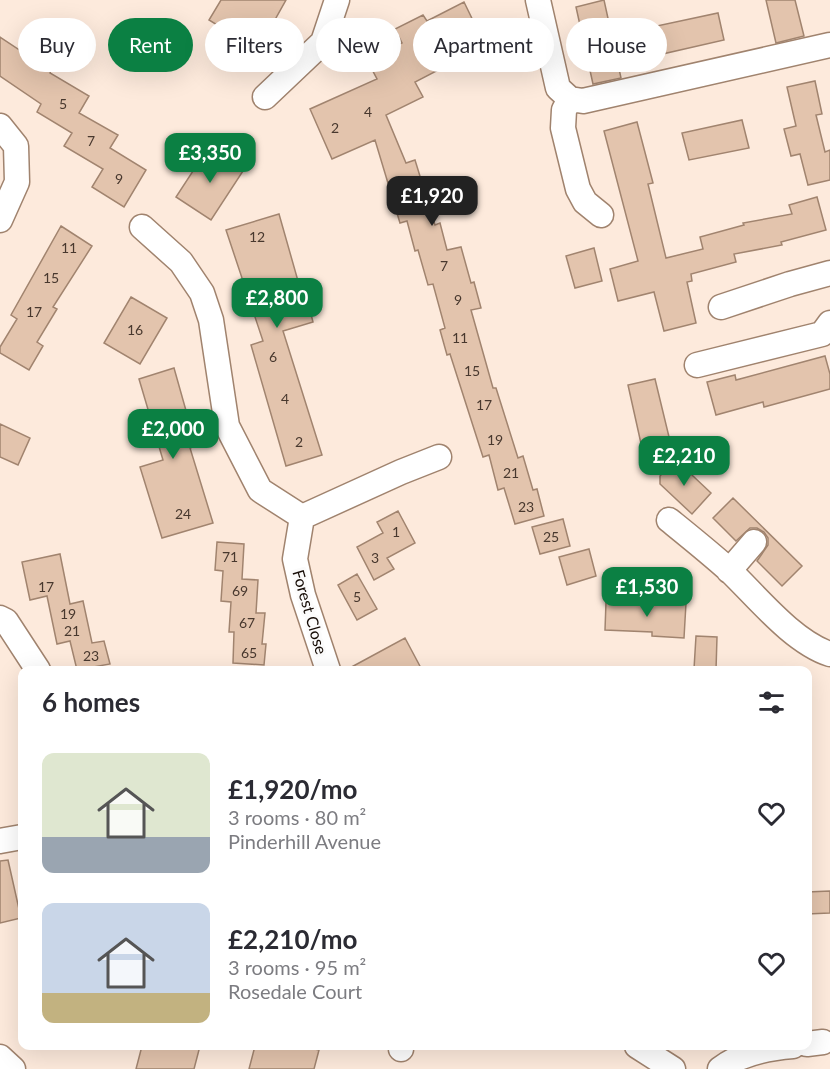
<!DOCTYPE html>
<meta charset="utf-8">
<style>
:root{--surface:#fff;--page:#f2f2f3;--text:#2b2b33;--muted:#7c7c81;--accent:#0b8043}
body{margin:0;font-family:Lato,sans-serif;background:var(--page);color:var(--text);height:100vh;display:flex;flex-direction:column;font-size:22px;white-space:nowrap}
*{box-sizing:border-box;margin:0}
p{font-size:20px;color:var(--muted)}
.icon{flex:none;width:33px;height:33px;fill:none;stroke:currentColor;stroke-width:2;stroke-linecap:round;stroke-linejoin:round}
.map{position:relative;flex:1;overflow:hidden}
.drawer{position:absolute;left:18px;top:666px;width:794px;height:384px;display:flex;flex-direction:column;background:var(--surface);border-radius:12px;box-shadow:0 6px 24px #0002}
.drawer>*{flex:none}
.guide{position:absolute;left:18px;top:18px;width:795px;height:54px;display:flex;gap:12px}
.price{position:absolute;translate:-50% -51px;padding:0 14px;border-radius:12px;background:var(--accent);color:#fff;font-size:20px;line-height:39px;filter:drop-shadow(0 2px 3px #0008)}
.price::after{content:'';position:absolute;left:50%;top:36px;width:18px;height:14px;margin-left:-9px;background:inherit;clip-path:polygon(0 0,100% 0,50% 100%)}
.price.on{background:#222;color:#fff}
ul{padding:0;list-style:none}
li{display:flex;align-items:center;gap:18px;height:150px;padding:0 24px}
li span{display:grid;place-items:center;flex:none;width:168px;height:120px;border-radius:12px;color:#555}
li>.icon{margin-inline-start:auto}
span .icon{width:72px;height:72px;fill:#fffc;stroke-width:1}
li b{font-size:26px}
h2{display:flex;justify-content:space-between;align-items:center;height:72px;padding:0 24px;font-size:26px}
.pill{padding:0 21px;border-radius:27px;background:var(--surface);box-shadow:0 6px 24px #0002;font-size:21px;line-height:54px}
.pill.on{background:var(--accent);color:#fff}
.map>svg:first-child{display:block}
.building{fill:#e3c4ad;stroke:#a1846f;stroke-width:1.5}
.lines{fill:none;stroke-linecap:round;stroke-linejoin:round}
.minor-casing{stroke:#a0836e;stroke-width:27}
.minor{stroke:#fff;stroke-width:24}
.labels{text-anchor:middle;stroke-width:6;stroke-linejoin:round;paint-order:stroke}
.number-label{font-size:14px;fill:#48382e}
.street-label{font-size:16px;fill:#140a04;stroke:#fbfbfb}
</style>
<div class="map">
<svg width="830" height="1069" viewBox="0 0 830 1069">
<rect width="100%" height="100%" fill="#fdeadc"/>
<path class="building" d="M221 0H286L258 50 209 20Z
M604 0 621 78 593 84 576 7Z
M766 0H795L804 36 776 43Z
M464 2 479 33 442 52 448 65 415 82 423 97 386 115 406 163 415 160 435 225 440 223 447 250 461 247 471 283 474 282 481 308 471 310 493 388H496L518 458 523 456 533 490 537 489 544 516 515 524 504 488 498 490 489 455 483 457 450 354 447 355 440 330 445 328 433 284 428 285 418 250 415 251 407 221 400 223 375 140 332 159 310 109 377 79 367 60 402 43 395 29 423 15 427 21Z
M718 13 724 40 658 55 652 27Z
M0 37 51 71 50 73 89 96 79 113 118 135 110 148 146 170 124 207 92 187 103 169 64 146 72 133 37 112 41 104 0 76Z
M815 81 822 114 816 115 825 152 830 150V180L808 185 800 154 791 156 784 129 796 126 787 87Z
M742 120 749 148 689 160 682 133Z
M637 122 653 183 648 184 666 258 703 249 700 237 744 225 743 223 792 214 789 205 817 197 826 230 781 242 782 245 734 254 736 262 691 274 692 281 687 282 696 323 664 331 654 292 618 301 610 269 638 261 604 131Z
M208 148 243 171 211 220 176 197Z
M279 214 300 288 304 287 313 322 283 331 322 455 286 466 251 345 263 341 226 230Z
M61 226 92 246 53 307 57 309 37 342 43 346 29 370 0 353V347L17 319 11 315Z
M594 248 602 281 575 288 566 256Z
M131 297 167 318 140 364 104 343Z
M825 356 830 374V389L764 407 763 402 716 415 707 382 735 375 736 380Z
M174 368 196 446 190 448 213 523 162 538 140 467 163 460 139 379Z
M655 379 670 441 642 448 628 385Z
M0 424 30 438 18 465 0 457Z
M675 459 711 493 692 514 660 484V476Z
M733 498 802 566 782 586 757 561 768 545V538L764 532 757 528H750L736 541 713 518Z
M398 511 415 543 387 558 394 569 374 580 357 547 383 533 377 522Z
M563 519 570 546 540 554 532 527Z
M217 542 244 544 242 579 258 580 256 613H265L262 644H266L264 665 233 663 234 632H229L231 602 221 601 223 571 215 570Z
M589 549 596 576 567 585 559 557Z
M60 554 70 604 83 601 92 643 104 641 110 664 77 670 70 641 57 644 47 596 30 600 22 562Z
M357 574 377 609 357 620 338 585Z
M606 602 653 604V602L686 603 684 638 652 636V632L605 630Z
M696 636 717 637 716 670 694 669Z
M405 638 422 670H346Z
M8 860 21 918 0 923V861Z
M830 891V913L807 914V892Z
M142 1046H200L194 1069H136Z
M255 1046H302L319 1050 314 1069H249Z"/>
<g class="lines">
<g class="minor-casing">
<path id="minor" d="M538 0 558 88 570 99
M265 97 323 42 337 0
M570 99 583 101 830 45
M570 99 564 110 563 128 578 189 585 202 601 215
M0 126 16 146 17 182 0 220
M142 227 181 262 202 293 211 320 227 426 260 490 302 517
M721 307 790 284 830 273
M697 365 822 334 830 323
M669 520C690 537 710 553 730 571 758 598 793 642 830 654
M729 571 754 542
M0 618 6 621 38 670
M328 670 303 595 295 559 302 517 401 472 439 457
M0 841 22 837
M807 1044 823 1042
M637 1046 673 1069
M401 1049V1046
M0 1057 13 1069
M720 1069C741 1053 767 1048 793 1046"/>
</g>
<use href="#minor" class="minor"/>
</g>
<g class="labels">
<g class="number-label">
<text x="63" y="109">5</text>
<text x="368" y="117">4</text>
<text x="335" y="133">2</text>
<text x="91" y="146">7</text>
<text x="119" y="184">9</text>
<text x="257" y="242">12</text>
<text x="69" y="253">11</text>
<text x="444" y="271">7</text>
<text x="51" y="283">15</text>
<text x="458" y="305">9</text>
<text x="34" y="317">17</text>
<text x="135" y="335">16</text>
<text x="460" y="343">11</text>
<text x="273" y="362">6</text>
<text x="472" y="376">15</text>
<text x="285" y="404">4</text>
<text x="484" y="410">17</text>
<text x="495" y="445">19</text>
<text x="299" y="447">2</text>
<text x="511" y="478">21</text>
<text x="526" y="512">23</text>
<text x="183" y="519">24</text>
<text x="396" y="537">1</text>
<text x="551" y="542">25</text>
<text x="230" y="562">71</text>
<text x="375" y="563">3</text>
<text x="46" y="592">17</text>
<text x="240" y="596">69</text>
<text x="357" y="602">5</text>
<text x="68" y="619">19</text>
<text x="247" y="628">67</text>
<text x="72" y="636">21</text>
<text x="249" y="658">65</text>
<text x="91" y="661">23</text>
</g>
<g class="street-label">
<text transform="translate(310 612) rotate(74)" y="6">Forest Close</text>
</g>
</g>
</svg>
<b class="price" style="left:210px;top:184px">£3,350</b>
<b class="price on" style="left:432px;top:227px">£1,920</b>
<b class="price" style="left:277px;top:329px">£2,800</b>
<b class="price" style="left:173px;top:460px">£2,000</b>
<b class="price" style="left:684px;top:487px">£2,210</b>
<b class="price" style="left:647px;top:618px">£1,530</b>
<div class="guide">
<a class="pill">Buy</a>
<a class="pill on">Rent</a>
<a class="pill">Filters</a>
<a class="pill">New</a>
<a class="pill">Apartment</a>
<a class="pill">House</a>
</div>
<section class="drawer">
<h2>6 homes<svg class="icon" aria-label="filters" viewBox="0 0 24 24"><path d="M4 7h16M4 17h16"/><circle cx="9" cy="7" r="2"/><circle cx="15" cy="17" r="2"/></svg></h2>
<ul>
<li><span style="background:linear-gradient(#dfe7d0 70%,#9aa5b1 0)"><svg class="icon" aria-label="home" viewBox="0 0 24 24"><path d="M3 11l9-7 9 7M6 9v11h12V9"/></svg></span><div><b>£1,920/mo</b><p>3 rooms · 80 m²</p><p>Pinderhill Avenue</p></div><svg class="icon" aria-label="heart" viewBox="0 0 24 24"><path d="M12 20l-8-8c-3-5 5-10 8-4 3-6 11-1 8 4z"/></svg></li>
<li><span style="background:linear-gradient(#c9d6e8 75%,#c2b280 0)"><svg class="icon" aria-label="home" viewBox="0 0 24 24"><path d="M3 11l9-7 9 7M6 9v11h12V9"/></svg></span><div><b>£2,210/mo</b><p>3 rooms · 95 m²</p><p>Rosedale Court</p></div><svg class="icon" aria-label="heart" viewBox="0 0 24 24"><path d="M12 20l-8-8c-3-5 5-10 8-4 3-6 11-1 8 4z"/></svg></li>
</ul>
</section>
</div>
